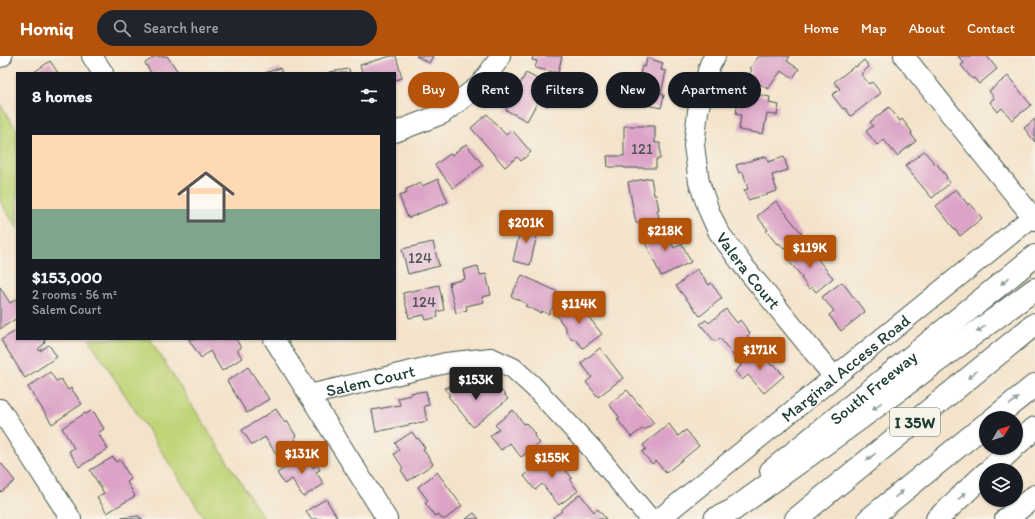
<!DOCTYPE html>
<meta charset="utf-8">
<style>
:root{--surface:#171b24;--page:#20242c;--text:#f1f3f6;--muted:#9ea1a6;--accent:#b45309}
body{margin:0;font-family:Itim,sans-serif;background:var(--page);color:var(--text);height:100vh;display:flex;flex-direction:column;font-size:15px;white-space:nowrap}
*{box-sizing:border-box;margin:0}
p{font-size:13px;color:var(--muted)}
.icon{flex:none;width:22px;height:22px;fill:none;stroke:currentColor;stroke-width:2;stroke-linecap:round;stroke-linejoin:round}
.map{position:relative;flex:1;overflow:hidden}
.details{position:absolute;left:16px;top:16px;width:380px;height:268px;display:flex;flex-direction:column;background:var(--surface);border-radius:0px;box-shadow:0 1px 3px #0004}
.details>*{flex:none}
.guide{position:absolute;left:408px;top:16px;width:380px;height:36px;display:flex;gap:8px}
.needle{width:26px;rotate:51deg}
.buttons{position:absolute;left:979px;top:355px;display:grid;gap:8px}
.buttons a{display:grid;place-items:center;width:44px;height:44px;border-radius:50%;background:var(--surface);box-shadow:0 1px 3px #0004;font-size:20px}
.price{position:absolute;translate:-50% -34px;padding:0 9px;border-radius:4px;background:var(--accent);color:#fff;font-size:13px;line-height:26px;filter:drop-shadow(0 1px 2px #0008)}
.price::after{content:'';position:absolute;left:50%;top:24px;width:12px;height:9px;margin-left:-6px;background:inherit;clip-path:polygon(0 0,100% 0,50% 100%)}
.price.selected{background:#222;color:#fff}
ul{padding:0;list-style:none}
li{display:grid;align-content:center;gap:8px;height:212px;padding:0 16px}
li span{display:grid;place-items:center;height:124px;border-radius:0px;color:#555}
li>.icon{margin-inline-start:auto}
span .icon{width:72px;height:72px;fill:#fffc;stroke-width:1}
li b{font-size:17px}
h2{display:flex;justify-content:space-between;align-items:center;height:48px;padding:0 16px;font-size:17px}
.pill{padding:0 14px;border-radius:18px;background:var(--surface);box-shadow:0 1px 3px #0004;font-size:14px;line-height:36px}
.pill.selected{background:var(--accent);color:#fff}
header{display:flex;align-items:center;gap:24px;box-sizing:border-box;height:56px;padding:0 20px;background:var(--accent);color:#fff}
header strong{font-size:19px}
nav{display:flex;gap:22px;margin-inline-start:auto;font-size:14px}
.search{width:280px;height:36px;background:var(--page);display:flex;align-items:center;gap:10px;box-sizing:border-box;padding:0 14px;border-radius:22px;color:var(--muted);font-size:15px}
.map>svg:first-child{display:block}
.green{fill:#c0d477;stroke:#708856}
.building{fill:#dca3c7}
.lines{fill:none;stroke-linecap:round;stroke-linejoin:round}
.minor-casing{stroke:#3f564b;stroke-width:22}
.major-casing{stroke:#3f564b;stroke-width:24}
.highway-casing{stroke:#3f564b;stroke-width:24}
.minor{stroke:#fff;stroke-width:20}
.major{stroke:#fff;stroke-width:22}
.highway{stroke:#fff;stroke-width:22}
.oneway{fill:#8f9e9a}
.labels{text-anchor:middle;stroke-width:4;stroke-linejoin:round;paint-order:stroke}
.number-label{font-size:15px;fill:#4e5659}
.shield{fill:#f7f3e8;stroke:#60746a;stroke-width:1}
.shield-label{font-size:16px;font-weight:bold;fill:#1f3d34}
.street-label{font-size:17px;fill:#1f3d34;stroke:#f7f3e8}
</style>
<header>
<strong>Homiq</strong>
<div class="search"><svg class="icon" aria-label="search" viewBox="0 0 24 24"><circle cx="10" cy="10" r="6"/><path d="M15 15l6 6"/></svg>Search here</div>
<nav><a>Home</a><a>Map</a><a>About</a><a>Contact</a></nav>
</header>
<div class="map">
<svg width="1035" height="463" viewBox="0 0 1035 463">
<rect width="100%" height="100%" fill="#f7f3e8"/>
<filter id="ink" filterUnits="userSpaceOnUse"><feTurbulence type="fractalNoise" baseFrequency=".025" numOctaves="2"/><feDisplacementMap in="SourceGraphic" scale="8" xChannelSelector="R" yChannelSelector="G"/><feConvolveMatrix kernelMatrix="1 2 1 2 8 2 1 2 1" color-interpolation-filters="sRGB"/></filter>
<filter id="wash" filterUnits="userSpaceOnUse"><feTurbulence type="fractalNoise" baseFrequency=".012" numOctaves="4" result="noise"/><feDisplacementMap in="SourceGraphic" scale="16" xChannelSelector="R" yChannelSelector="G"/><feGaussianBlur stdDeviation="0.9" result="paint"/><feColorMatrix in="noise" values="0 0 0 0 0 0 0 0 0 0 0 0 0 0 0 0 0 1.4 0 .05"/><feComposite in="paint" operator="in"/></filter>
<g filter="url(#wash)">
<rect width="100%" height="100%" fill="#f4e3cb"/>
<path class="green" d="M0 48 17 74V172L0 145Z
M89 283H150L264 463H205Z"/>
<g id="blocks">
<path class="building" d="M156 0H167L179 17H151L145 7Z
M391 0H396L402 22 395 24V17H362L360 9Z
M416 0H433L429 7Z
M533 0H562L558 17 535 12 537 5 532 4Z
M759 0H790L787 5 799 13 793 22 781 15 768 33 748 20 752 14 750 12Z
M958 0H987L997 13 979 28 974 22 972 23 961 9 964 7Z
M647 2 663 7 661 14 666 15 661 38 664 39 661 52 633 46 642 10 645 11Z
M864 4 869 11 861 18 869 28 872 26 881 37 851 60 845 52 843 53 832 39 840 33 834 26 855 10 856 11Z
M50 5 58 17H33Z
M280 12 282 17H265Z
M349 13 350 17H329V16Z
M526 17 547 28 546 29 556 35 548 50 538 45 527 65 506 54 510 46 508 44 515 32 517 33Z
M1008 20 1031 49 1012 64 1002 52 998 56 990 46 994 42 989 35Z
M746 36 770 41 769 47 779 49 777 59 767 58 763 78 739 74 741 59 736 58 738 43 744 44Z
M889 51 900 65 902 63 912 76 911 78 916 85 897 100 884 84 877 89 866 75 873 70 870 66Z
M487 58 506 79 512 74 531 96 521 105 517 101 505 111 471 72Z
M1035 63V86L1024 72Z
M624 70H655V87H660V103H656V112H624V111H608L607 100H624Z
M466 88 483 109 453 132 435 109 450 98 452 99Z
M924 95 935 108 936 107 947 121 946 122 950 127 932 142 905 110Z
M766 100 768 106 784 101 788 114 772 119 777 135 748 144 744 134 748 133 743 116 739 117 736 109Z
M651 122 654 139H656L659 154H657L659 162 636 167 628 126Z
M438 123 448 146 408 162 399 140 407 137 406 133 421 127 422 130Z
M956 133 968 149 970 147 982 162 960 180 936 150Z
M776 145 802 178 784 193 779 187 777 188 766 175 768 174 757 160Z
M522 166 539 170 530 209 513 205Z
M663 170 674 192 682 188 691 206 661 220 642 180Z
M433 186 439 210 408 218 402 193Z
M806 189 833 222 816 236 812 231 809 233 801 222 802 221 788 204Z
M478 210 480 219 486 218 491 239 482 241 484 246 466 250 467 254 456 257 449 227 465 223 463 214Z
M697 213 709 229 711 227 722 242 700 260 676 230Z
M522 219 560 237 549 258 542 255 541 257 525 250 527 248 511 240Z
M842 226 865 256 841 275 829 259 834 255 822 241Z
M439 229 444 254 437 256 438 261 426 264 424 259 409 262 403 237Z
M0 231 10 247 17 243V262L0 273Z
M576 245 602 278 583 292 574 282 572 284 565 275 567 274 557 260Z
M726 253 737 267 740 264 750 277 747 280 753 287 735 302 720 282 715 286 700 268 706 264 709 267Z
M17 274V283H44L45 285 44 288 38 293 40 295 49 289 57 301 25 322 1 284Z
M190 283H236L241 292 237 294 242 302 222 315 210 295 201 302 189 284Z
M600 292 623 322 598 341 586 326 592 321 581 307Z
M758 293 772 310 774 308 784 320 764 337 748 319 742 324 735 315 741 310 740 309Z
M248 311 269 343 247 357 227 325Z
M50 316 56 325 61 323 68 334 71 332 82 348 52 368 28 331Z
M494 325 508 343 473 371 448 340 450 339 444 332 471 326 480 337Z
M627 334 654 367 644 374 642 373 631 381 617 363 620 362 609 348Z
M426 335 429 349 424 350 427 365 376 376 372 354 400 349 398 342 411 339V337Z
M276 353 285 367 287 365 296 380 294 381 298 388 278 401 265 381 252 389 242 374Z
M513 354 524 368 526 367 535 378 534 380 540 387 521 401 510 387 501 394 490 380 499 373 495 369Z
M91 355 93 357 94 356 104 373 98 377 108 393 79 411 69 395 74 392 62 372 85 357 86 358Z
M669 368 678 380 686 374 699 390 666 417 656 405 652 408 642 396 646 393 643 389Z
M412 376 417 383 418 382 425 392 423 393 433 408 408 425 401 414 403 412 394 398 399 394 395 387Z
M304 397 313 412 317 409 320 414 316 416 324 428 303 441 292 423 284 428 277 417 285 412 283 409Z
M548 397 559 411 561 409 572 422 570 424 578 435 559 449 542 428 535 434 524 420 530 415 528 413Z
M113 401 116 406 120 404 131 423 127 426 135 440 107 457 97 441 104 437 90 414Z
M0 406 15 425 1 436 0 435Z
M437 416 462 450 445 463H442L438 458 435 460 425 447 428 445 418 431Z
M580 438 594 456 598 453 606 463H551L562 455 561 454Z
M326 443 338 463H311L306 455Z
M474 457 479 463H466Z
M139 460V461L143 463H120V462Z"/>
</g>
</g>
<g filter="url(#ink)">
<use href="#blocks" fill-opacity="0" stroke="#3f564b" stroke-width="1"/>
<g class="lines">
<g class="minor-casing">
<g id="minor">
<path d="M92 0 103 17"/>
<path id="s1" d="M715 0 710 8 703 33 698 55 694 90 699 126 709 155 718 175 742 208 834 321"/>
<path d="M904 0 1035 164"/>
<path d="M0 1 2 0"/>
<path d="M395 76 442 58 480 29 499 3 500 0"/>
<path d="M274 283 387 463"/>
<path id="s2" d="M309 339 446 307 491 302 513 312 533 330 593 394 650 463"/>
<path d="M0 353 71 463"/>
<path id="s3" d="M659 463 1032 161"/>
</g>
</g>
<g class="major-casing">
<g id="major">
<path id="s4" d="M771 415 1035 200"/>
<path d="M1006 463 1035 440"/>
</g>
</g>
<g class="highway-casing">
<path id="highway" d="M994 362 1035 329
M1016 389 1035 372
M990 414 1013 392
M715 463 733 454 854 367 1035 233
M796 463 1035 268
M869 463 986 368
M937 463 986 417"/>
</g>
<use href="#minor" class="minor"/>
<use href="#major" class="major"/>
<use href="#highway" class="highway"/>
</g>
<defs><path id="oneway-solid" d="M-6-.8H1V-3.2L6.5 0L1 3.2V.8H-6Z"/></defs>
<g class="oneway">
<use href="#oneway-solid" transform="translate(1005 225) rotate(141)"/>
<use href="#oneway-solid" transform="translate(981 273) rotate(144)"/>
<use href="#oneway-solid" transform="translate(972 319) rotate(141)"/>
<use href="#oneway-solid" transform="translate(1014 345) rotate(-39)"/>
<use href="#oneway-solid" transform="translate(877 350) rotate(144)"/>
<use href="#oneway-solid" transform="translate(871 401) rotate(141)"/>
<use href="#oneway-solid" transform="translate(899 438) rotate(-39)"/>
<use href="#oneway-solid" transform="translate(962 440) rotate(-43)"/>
</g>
</g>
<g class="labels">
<g class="number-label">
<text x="642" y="98">121</text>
<text x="420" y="207">124</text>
<text x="424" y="251">124</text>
</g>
<rect class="shield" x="890" y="352" width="50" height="28" rx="3"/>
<g class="shield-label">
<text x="915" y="372">I 35W</text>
</g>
<g class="street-label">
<text dy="6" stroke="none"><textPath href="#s1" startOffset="232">Valera Court</textPath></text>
<text dy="6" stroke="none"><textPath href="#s3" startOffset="240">Marginal Access Road</textPath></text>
<text dy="6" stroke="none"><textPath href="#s2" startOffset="63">Salem Court</textPath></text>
<text dy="6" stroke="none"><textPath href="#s4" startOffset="132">South Freeway</textPath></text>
</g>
</g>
</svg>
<div class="buttons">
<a><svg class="needle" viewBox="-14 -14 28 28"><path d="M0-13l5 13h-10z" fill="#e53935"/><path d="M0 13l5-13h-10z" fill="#9ea1a6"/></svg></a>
<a><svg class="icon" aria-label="layers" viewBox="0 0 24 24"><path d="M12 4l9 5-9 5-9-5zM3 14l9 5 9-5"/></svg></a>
</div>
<b class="price" style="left:526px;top:188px">$201K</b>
<b class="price" style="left:665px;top:196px">$218K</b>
<b class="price" style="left:810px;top:213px">$119K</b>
<b class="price" style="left:579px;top:269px">$114K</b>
<b class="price" style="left:760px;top:315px">$171K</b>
<b class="price selected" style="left:476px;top:345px">$153K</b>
<b class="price" style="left:302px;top:419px">$131K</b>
<b class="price" style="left:552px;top:423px">$155K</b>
<div class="guide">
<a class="pill selected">Buy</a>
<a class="pill">Rent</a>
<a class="pill">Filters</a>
<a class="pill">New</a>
<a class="pill">Apartment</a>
</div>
<section class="details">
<h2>8 homes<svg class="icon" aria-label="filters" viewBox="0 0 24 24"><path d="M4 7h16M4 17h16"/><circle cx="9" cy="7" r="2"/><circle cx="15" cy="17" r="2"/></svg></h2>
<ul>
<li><span style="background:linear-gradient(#ffd9b3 60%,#7fa58c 0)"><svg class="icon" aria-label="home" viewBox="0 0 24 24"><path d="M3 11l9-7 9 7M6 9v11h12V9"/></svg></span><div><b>$153,000</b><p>2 rooms · 56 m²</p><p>Salem Court</p></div></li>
</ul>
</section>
</div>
